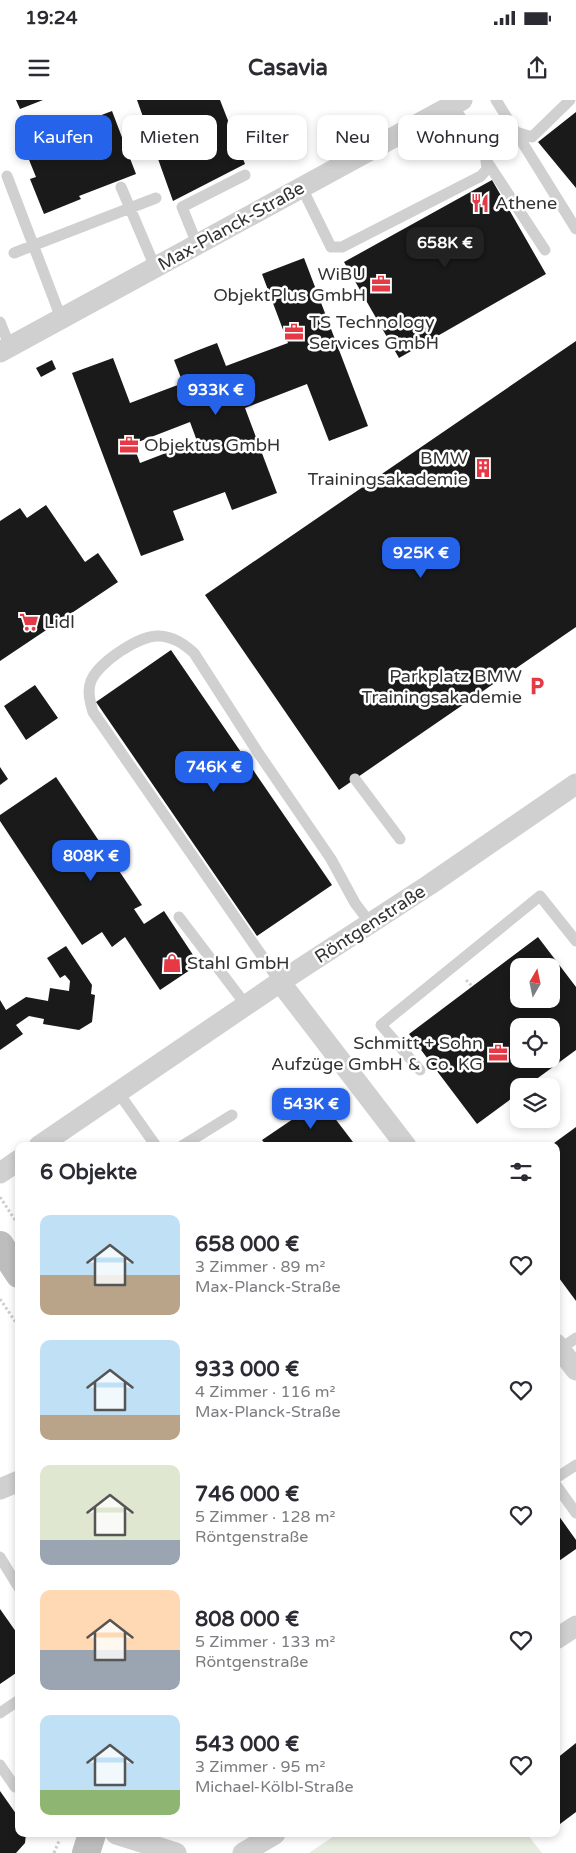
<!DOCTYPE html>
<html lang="de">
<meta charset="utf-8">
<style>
:root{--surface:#fff;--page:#f2f2f3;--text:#2b2b33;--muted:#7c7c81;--accent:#2563eb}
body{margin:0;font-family:"Varela Round",sans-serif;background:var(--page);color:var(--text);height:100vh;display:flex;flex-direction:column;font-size:19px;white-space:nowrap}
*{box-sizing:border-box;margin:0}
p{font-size:16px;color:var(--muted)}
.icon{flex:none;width:28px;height:28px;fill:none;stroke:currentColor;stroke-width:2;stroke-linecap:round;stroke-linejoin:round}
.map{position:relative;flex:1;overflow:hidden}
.drawer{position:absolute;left:15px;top:1042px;width:545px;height:695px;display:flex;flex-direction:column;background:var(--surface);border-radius:10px;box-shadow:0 2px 8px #0003}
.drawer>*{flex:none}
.guide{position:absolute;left:15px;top:15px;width:546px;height:45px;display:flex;gap:10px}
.needle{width:32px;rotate:9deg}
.controls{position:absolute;left:510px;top:858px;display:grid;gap:10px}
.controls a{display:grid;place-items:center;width:50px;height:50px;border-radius:10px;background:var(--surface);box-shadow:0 2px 8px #0003;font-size:25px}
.price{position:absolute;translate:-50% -42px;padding:0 11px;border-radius:10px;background:var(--accent);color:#fff;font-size:16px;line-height:32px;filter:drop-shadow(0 1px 2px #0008)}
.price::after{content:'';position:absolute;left:50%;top:30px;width:15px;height:11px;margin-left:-8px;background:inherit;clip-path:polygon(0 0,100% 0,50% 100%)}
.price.current{background:#222;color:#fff}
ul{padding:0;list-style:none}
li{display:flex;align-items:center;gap:15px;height:125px;padding:0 25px}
li span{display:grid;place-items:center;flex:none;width:140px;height:100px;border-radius:10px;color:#555}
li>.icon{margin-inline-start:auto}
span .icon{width:60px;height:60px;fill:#fffc;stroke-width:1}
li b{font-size:21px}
h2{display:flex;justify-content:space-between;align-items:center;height:60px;padding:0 25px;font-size:21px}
.tag{padding:0 18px;border-radius:10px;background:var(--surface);box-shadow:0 2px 8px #0003;font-size:18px;line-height:45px}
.tag.current{background:var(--accent);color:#fff}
.status{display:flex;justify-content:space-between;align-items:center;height:35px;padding:0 25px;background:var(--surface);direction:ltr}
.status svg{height:14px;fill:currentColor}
header{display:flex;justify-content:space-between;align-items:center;height:65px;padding:0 25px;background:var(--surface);font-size:22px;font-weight:700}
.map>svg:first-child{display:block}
.green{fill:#e6ecdf}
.building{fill:#1a1a1a;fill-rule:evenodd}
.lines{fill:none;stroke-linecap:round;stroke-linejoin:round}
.path{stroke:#cdcdcd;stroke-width:3;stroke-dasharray:2.5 2.5;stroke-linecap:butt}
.lane{stroke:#d0d0d0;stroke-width:11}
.street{stroke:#d0d0d0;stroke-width:21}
.secondary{stroke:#bdbdbd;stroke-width:28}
.labels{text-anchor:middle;stroke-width:5;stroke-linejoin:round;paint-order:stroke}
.poi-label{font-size:18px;fill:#333;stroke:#fff;text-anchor:start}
.street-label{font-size:18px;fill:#333;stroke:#fff}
</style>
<div class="status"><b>19:24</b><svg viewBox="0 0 49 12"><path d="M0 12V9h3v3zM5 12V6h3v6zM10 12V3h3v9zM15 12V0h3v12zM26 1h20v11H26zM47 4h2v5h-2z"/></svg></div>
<header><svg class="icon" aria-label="menu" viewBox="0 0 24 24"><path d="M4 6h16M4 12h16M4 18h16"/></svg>Casavia<svg class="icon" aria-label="share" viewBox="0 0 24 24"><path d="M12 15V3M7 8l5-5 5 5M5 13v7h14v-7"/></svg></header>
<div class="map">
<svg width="576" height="1753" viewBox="0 0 576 1753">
<rect width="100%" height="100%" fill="#fff"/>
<path class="green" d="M337 1734H527L542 1753H309Z"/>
<path class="building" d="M16 0H43L20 9Z
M137 0H220L245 64 173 101Z
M112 11 136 74 79 96 81 99 44 114 30 79 36 77 23 45Z
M576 12V88L538 42Z
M492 80 546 174 399 258 344 162Z
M304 158 368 326 329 341 307 284 245 308 277 393 232 410 225 392 173 411 184 440 141 456 72 273 113 258 130 303 183 283 174 260 196 251 217 243 226 266 288 243 262 174ZM190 322 197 341 140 363 133 344Z
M576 241V527L339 690 205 495Z
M52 260 56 269 41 277 36 268Z
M46 405 85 462 98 453 118 482 0 561V421L20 408 27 418Z
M171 550 332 785 257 836 96 602Z
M35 585 58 618 26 640 4 606Z
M0 667 8 679 0 685Z
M56 677 142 805 134 809 144 824 164 811 199 864 160 890 125 837 112 847 102 832 82 845 0 721V715Z
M538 837 576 887V950L527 986H519V993L477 1024 409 934ZM519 866H551V899H519ZM519 926H551V959H519Z
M66 846 92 885 91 894 95 895 92 922 79 930 43 924 44 919 29 916 16 925 23 934 0 950V900L6 910 26 897 48 901 50 888 69 891 70 881 65 875 60 878 47 858Z
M321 1000 356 1046H267L262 1040Z
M576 1027V1201L556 1174V1046H550Z
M556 1412 576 1440V1449L556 1463Z
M0 1509 19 1536V1571L0 1584Z
M576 1643V1712L556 1727V1659Z
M0 1691 19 1718V1734H26L25 1743 16 1753H0Z"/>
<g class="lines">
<path class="path" d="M466 880 472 886
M0 1097 17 1123
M0 1199 19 1227
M54 1753 59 1741"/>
<path class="lane" d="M496 0 576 129
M516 32 532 37 570 0
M486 60 545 150
M7 76 61 218
M121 87 155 167
M302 88 331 147H342L481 76 487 69 485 52 452 5
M197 144 182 107 245 75
M14 153 156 98
M0 222 10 247
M355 679 400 739
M179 817 246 905
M280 882 93 612C90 602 87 591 91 581 98 563 140 534 160 536 174 537 184 544 194 553L257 651 331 759 355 803 370 823
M420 970 381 925 540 796 576 841
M118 992 156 1046
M182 1046 232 1015
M560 1249 576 1238
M556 1378 576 1365
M556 1385 576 1413
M0 1457 19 1488
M0 1613 19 1600
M0 1665 15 1687"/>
<path class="street" d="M0 252 462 0
M280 882 406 1046
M39 1046 280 882 429 785 576 684
M0 1073 19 1060
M556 1244 576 1270
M0 1389 19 1381
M556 1539 576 1526
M116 1734 176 1753
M243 1753 275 1734"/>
<path class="secondary" d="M0 1145 19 1174
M86 1753 92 1734"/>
</g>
<defs>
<g id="restaurant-bare" transform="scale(1.5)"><path d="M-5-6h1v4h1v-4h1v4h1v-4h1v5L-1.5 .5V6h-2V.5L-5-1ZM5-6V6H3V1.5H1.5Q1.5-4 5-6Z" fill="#e63946" stroke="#fff" stroke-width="2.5" paint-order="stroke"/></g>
<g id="office-bare" transform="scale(1.5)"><path d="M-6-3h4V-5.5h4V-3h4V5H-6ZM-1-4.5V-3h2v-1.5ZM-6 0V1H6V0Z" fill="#e63946" stroke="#fff" stroke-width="2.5" paint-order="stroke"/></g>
<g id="building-bare" transform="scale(1.5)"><path d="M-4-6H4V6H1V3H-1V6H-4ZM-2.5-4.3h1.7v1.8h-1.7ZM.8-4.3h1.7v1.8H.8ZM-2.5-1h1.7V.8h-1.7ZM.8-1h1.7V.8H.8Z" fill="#e63946" stroke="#fff" stroke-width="2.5" paint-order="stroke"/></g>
<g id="supermarket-bare" transform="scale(1.5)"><path d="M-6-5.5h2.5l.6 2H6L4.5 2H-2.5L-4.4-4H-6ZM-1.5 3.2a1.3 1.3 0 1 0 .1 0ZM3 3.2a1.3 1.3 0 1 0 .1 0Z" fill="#e63946" stroke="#fff" stroke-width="2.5" paint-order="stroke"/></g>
<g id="parking-bare" transform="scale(1.5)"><path d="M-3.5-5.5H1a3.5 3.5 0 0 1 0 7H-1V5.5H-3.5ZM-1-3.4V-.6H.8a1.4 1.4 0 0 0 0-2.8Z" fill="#e63946" stroke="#fff" stroke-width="2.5" paint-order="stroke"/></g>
<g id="shop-bare" transform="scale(1.5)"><path d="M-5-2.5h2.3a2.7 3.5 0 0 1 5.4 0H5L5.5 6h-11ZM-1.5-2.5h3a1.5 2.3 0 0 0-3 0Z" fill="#e63946" stroke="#fff" stroke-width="2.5" paint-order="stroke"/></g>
</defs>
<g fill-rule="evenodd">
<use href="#restaurant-bare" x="480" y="103"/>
<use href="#office-bare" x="381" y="184"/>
<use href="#office-bare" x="294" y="232"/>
<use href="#office-bare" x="129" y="345"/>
<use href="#building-bare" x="483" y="368"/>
<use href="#supermarket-bare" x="29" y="522"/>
<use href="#parking-bare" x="537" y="586"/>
<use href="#shop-bare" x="172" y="863"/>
<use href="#office-bare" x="498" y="953"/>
</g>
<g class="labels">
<g class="poi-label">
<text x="495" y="109">Athene</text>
<text x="366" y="180" text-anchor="end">WiBU<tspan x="366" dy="21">ObjektPlus GmbH</tspan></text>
<text x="309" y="228">TS Technology<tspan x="309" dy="21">Services GmbH</tspan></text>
<text x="144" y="351">Objektus GmbH</text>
<text x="468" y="364" text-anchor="end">BMW<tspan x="468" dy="21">Trainingsakademie</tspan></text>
<text x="44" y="528">Lidl</text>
<text x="522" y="582" text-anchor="end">Parkplatz BMW<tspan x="522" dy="21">Trainingsakademie</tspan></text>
<text x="187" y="869">Stahl GmbH</text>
<text x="483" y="949" text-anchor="end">Schmitt + Sohn<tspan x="483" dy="21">Aufzüge GmbH &amp; Co. KG</tspan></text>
</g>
<g class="street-label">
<text transform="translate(231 126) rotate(-29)" y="6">Max-Planck-Straße</text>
<text transform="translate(370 824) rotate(-33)" y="6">Röntgenstraße</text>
</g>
</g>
</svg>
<div class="controls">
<a><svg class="needle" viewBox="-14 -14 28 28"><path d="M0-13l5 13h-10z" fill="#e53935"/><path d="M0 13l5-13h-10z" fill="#7c7c81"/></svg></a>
<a><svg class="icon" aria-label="locate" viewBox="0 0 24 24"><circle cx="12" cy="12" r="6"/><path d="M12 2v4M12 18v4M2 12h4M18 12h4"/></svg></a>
<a><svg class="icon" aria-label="layers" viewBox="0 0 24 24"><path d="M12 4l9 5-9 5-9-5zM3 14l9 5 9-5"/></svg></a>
</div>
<b class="price current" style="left:445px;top:169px">658K €</b>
<b class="price" style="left:216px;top:316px">933K €</b>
<b class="price" style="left:421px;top:479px">925K €</b>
<b class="price" style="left:214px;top:693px">746K €</b>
<b class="price" style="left:91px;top:782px">808K €</b>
<b class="price" style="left:311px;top:1030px">543K €</b>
<div class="guide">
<a class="tag current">Kaufen</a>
<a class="tag">Mieten</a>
<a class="tag">Filter</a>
<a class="tag">Neu</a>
<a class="tag">Wohnung</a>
</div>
<section class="drawer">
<h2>6 Objekte<svg class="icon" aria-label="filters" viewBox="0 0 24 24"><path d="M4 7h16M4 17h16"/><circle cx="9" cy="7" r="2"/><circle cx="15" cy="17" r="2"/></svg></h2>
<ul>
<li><span style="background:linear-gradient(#bfe0f5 60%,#b9a48a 0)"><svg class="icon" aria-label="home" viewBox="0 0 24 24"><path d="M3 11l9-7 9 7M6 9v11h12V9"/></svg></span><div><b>658 000 €</b><p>3 Zimmer · 89 m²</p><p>Max-Planck-Straße</p></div><svg class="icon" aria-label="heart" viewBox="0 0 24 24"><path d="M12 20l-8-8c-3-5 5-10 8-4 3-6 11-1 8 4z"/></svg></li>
<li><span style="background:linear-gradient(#bfe0f5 75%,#b9a48a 0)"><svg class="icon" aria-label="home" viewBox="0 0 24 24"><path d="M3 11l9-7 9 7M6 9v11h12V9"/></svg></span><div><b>933 000 €</b><p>4 Zimmer · 116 m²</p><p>Max-Planck-Straße</p></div><svg class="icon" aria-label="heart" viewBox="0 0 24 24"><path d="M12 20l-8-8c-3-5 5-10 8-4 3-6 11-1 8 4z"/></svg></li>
<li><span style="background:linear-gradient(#dfe7d0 75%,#9aa5b1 0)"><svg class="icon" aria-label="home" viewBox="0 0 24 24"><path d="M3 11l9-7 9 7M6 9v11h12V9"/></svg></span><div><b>746 000 €</b><p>5 Zimmer · 128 m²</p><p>Röntgenstraße</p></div><svg class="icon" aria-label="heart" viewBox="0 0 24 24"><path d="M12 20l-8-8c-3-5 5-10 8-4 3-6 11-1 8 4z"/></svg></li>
<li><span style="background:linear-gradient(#ffd9b3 60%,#9aa5b1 0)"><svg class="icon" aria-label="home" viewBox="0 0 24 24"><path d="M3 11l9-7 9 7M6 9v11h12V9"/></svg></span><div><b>808 000 €</b><p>5 Zimmer · 133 m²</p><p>Röntgenstraße</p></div><svg class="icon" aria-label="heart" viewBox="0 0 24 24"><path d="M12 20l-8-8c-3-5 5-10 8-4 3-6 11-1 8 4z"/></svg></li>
<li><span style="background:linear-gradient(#bfe0f5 75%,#8fb573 0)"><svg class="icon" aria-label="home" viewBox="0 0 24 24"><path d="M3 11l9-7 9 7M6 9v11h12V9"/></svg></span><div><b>543 000 €</b><p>3 Zimmer · 95 m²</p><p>Michael-Kölbl-Straße</p></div><svg class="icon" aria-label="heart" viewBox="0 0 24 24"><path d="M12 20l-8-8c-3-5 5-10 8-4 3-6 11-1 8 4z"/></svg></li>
</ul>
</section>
</div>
